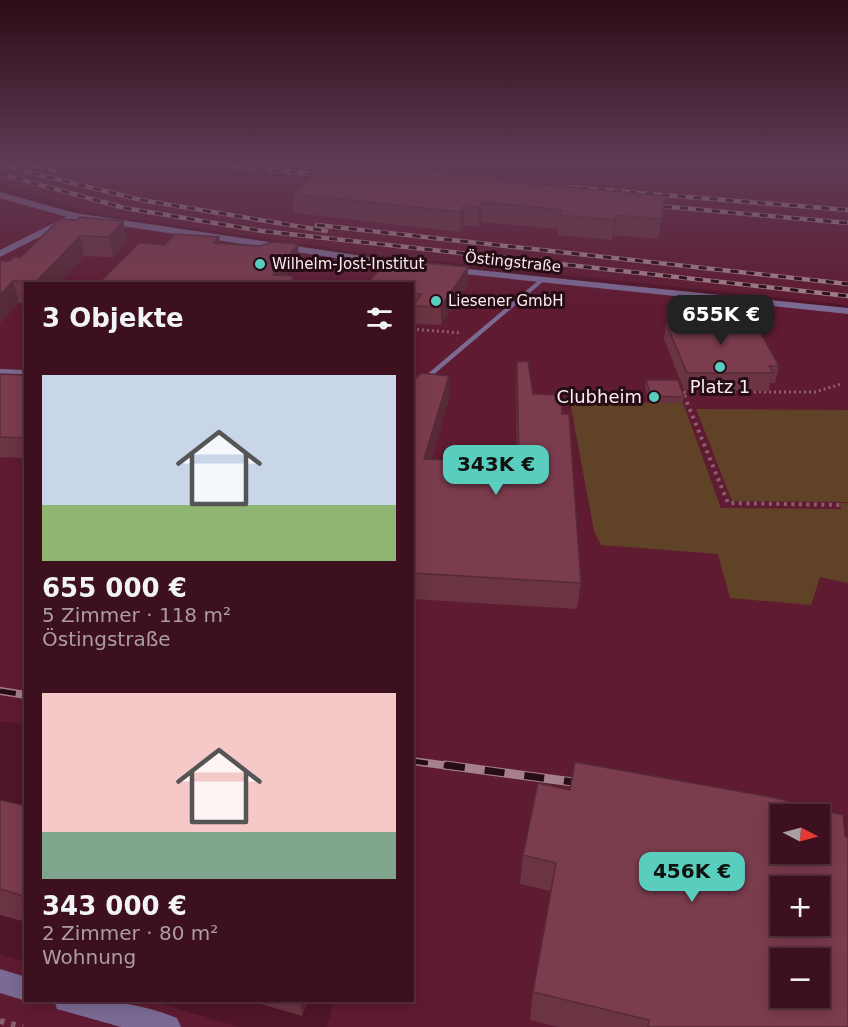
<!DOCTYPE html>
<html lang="de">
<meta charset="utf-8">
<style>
:root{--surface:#3c101f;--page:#471e2c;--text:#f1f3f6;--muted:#ac9da4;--line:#55303d;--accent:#59cebe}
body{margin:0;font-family:"DejaVu Sans",sans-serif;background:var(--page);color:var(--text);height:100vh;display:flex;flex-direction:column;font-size:22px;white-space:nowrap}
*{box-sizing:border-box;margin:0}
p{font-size:20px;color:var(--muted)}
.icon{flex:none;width:33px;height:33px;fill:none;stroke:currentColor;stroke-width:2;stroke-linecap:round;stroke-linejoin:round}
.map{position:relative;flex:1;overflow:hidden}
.side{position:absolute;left:24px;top:282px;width:390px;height:720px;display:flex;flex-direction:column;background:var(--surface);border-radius:0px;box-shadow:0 3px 15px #0003,0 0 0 2px var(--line)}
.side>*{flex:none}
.needle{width:39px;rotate:96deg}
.controls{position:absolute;left:770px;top:804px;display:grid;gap:12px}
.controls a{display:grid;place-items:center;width:60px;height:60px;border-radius:0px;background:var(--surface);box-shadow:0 3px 15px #0003,0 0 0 2px var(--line);font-size:30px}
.price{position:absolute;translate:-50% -51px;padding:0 14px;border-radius:12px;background:var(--accent);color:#111;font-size:20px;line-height:39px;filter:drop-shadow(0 2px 3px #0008)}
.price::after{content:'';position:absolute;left:50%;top:36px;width:18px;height:14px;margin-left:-9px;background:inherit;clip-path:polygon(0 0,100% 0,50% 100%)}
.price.active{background:#222;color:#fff}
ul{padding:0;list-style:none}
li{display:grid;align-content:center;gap:12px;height:318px;padding:0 18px}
li span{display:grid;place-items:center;height:186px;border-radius:0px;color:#555}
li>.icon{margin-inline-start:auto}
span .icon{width:108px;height:108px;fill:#fffc;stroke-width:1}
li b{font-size:26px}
h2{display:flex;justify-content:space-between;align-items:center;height:72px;padding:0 18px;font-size:26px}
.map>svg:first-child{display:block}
.built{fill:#5f1b32;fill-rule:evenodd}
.green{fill:#604226}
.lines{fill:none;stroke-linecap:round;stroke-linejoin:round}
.path-far2{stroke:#8a5e6c;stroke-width:3;stroke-dasharray:2 3;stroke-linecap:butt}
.path-far1{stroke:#8a5e6c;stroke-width:4;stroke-dasharray:3 4.5;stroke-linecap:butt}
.path{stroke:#8a5e6c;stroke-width:6;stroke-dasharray:4.5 7;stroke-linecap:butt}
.service{fill:#7b6a93;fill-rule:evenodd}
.minor{fill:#7b6a93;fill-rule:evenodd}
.tertiary{fill:#7b6a93;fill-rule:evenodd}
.rail-far2-casing{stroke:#a6818c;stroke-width:4.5}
.rail-far1-casing{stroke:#a6818c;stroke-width:8}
.rail-casing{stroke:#a6818c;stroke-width:9}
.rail-far2{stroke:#260c14;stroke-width:3;stroke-dasharray:8;stroke-linecap:butt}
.rail-far1{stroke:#260c14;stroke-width:5;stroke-dasharray:16;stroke-linecap:butt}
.rail{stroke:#260c14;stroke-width:7;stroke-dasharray:20;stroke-linecap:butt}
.wall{fill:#6a3443}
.shaded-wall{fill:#562a37}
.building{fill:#7b3c4e;stroke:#562a37;stroke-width:1.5;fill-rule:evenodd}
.poi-dot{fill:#59cebe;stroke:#260c14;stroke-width:2}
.labels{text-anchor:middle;stroke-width:6;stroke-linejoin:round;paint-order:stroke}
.far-street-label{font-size:15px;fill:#fbebee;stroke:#260c14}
.far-poi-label{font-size:15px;fill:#fbebee;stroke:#260c14;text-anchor:start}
.poi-label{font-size:18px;fill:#fbebee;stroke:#260c14}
</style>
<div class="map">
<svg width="848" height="1027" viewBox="0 0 848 1027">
<rect width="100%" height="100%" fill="#501529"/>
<path class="built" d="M0 162H848V305L377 255 97 214 0 184Z
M0 196 90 220 282 249 848 313V1027H327L334 1001 412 1000V284H26L25 725 0 721ZM780 814H819V854H780ZM780 886H819V926H780ZM780 958H819V998H780Z
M0 954 25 962 26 1000 152 1001 238 1027H0Z"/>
<path class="green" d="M570 402 683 403 721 508 841 509 840 503H848V583L820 577 811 605 730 598 718 554 601 545 594 531Z
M696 409 848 410V502L732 501Z"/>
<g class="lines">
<path class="path-far2" d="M412 329 461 333
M683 392 685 396
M684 392H815L841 384"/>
<path class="path-far1" d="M684 395 728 503 840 505"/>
<path class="path" d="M0 1021 23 1027"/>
<path class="service" d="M540 279 545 280 412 393V387Z"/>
<path class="minor" d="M74 213 79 216 77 218 0 257V250Z
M0 369 26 370V378L0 377Z
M0 969 26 977V1000H27L26 1001 0 993Z
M54 1000C98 1000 135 1001 177 1018L181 1027H121L57 1009Z"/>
<path class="tertiary" d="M0 192 75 213 403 262 408 265 403 268 74 219 0 198Z
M448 267 848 308V314L444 272V268Z"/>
<g class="rail-far2-casing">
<path id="rail-far2" d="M25 162 55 171
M194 162 331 176
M0 165 141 200 326 231
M0 174 125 208 262 231 848 296
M566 187 848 210
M648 205 848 223
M317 225 848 284"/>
</g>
<g class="rail-far1-casing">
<path id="rail-far1" d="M0 691 26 695
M412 761 457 767"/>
</g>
<g class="rail-casing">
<path id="rail" d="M445 765 588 784"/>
</g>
<use href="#rail-far2" class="rail-far2"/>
<use href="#rail-far1" class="rail-far1"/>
<use href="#rail" class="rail"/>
</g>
<path class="wall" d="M499 177V181L666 196 663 215 658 239 614 235 612 240 558 235V229L482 222 479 227 464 225 460 232 294 213 293 194Z
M123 221 127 240 113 257 84 256 59 284H26V303H19L0 323 9 261Z
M412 284H468L441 325 414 324Z
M688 317 734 323 779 366 775 383H770L769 391 684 390 664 339 666 323H687Z
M517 362 533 394 562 414 581 583 577 609 412 599V382L449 399 431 459 517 463 516 384Z
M0 374 26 375V458L0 457Z
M646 380 684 397 683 403H650L645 386Z
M538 783 848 1027H558L530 1020 533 992 551 891 520 884 523 855Z
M0 800 26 806V922L0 915Z
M247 1000H308L302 1016Z"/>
<path class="shaded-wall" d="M666 196 663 215 658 239 661 219Z
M482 202V222L479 227V207Z
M464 206V225L460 232V212Z
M616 215 614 235 612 240 615 220Z
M123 221 127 240 113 257 109 237Z
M80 236 84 256 59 284H36V282Z
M219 237 221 252 213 243Z
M298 244 299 258 280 284 273 275Z
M468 267V284L441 325V307Z
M294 276 295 284H289Z
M13 281 19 303 0 323V295Z
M449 376V399L424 483V459Z
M300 1000H308L302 1016Z"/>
<path class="building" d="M327 162 499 177 496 181 666 196 661 219 616 215 615 220 559 215 562 210 482 202 479 207 464 206 460 212 293 194Z
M80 217 123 221 109 237 80 236 36 282 13 281 0 295V261H9L14 257H21L60 219 77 220Z
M175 234 219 237 213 243 260 246 272 242 298 244 273 275 294 276 289 284H98L139 243 165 245Z
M388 260 468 267 441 307 413 306 421 294 412 293V284H367Z
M688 317H731L734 323H755L779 366H769L773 373H687L666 323H691Z
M528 361 533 394 561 395 562 414H569L581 583 412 573V382L421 373 449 376 424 459 519 463 517 362Z
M0 374 26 375V438L0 437Z
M646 380H678L684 397 651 396Z
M575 762 776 798 843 815 845 836 848 837V1027H648L649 1020 533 992 556 863 523 855 538 783 570 790ZM780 814H819V854H780ZM780 886H819V926H780ZM780 958H819V998H780Z
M0 800 26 806V897L0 889Z"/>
<linearGradient id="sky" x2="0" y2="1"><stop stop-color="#2c0c17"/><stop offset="0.53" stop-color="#5e3b54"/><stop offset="1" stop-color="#5e3b54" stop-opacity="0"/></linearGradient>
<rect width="848" height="306" fill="url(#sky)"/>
<g class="poi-dot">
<circle cx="260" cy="264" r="6"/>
<circle cx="436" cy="301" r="6"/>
<circle cx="720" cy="367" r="6"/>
<circle cx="654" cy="397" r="6"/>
</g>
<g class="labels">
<g class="far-street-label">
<text transform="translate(513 262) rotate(6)" y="5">Östingstraße</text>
</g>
<g class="far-poi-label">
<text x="272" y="269">Wilhelm-Jost-Institut</text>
<text x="448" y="306">Liesener GmbH</text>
</g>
<g class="poi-label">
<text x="720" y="393">Platz 1</text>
<text x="642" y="403" text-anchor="end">Clubheim</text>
</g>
</g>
</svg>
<div class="controls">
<a><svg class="needle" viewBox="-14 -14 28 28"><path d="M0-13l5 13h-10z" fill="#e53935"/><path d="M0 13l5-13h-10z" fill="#ac9da4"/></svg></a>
<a>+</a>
<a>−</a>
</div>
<b class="price active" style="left:721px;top:346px">655K €</b>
<b class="price" style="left:496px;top:496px">343K €</b>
<b class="price" style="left:692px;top:903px">456K €</b>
<section class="side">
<h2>3 Objekte<svg class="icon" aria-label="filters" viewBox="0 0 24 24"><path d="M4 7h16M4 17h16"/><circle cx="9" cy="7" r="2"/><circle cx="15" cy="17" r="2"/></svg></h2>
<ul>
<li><span style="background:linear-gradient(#c9d6e8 70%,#8fb573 0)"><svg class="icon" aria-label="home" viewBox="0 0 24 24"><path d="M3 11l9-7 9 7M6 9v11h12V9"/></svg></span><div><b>655 000 €</b><p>5 Zimmer · 118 m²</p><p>Östingstraße</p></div></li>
<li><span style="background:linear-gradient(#f6c9c9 75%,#7fa58c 0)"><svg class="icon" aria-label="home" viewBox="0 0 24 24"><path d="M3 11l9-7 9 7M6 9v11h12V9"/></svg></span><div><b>343 000 €</b><p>2 Zimmer · 80 m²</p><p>Wohnung</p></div></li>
</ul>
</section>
</div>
